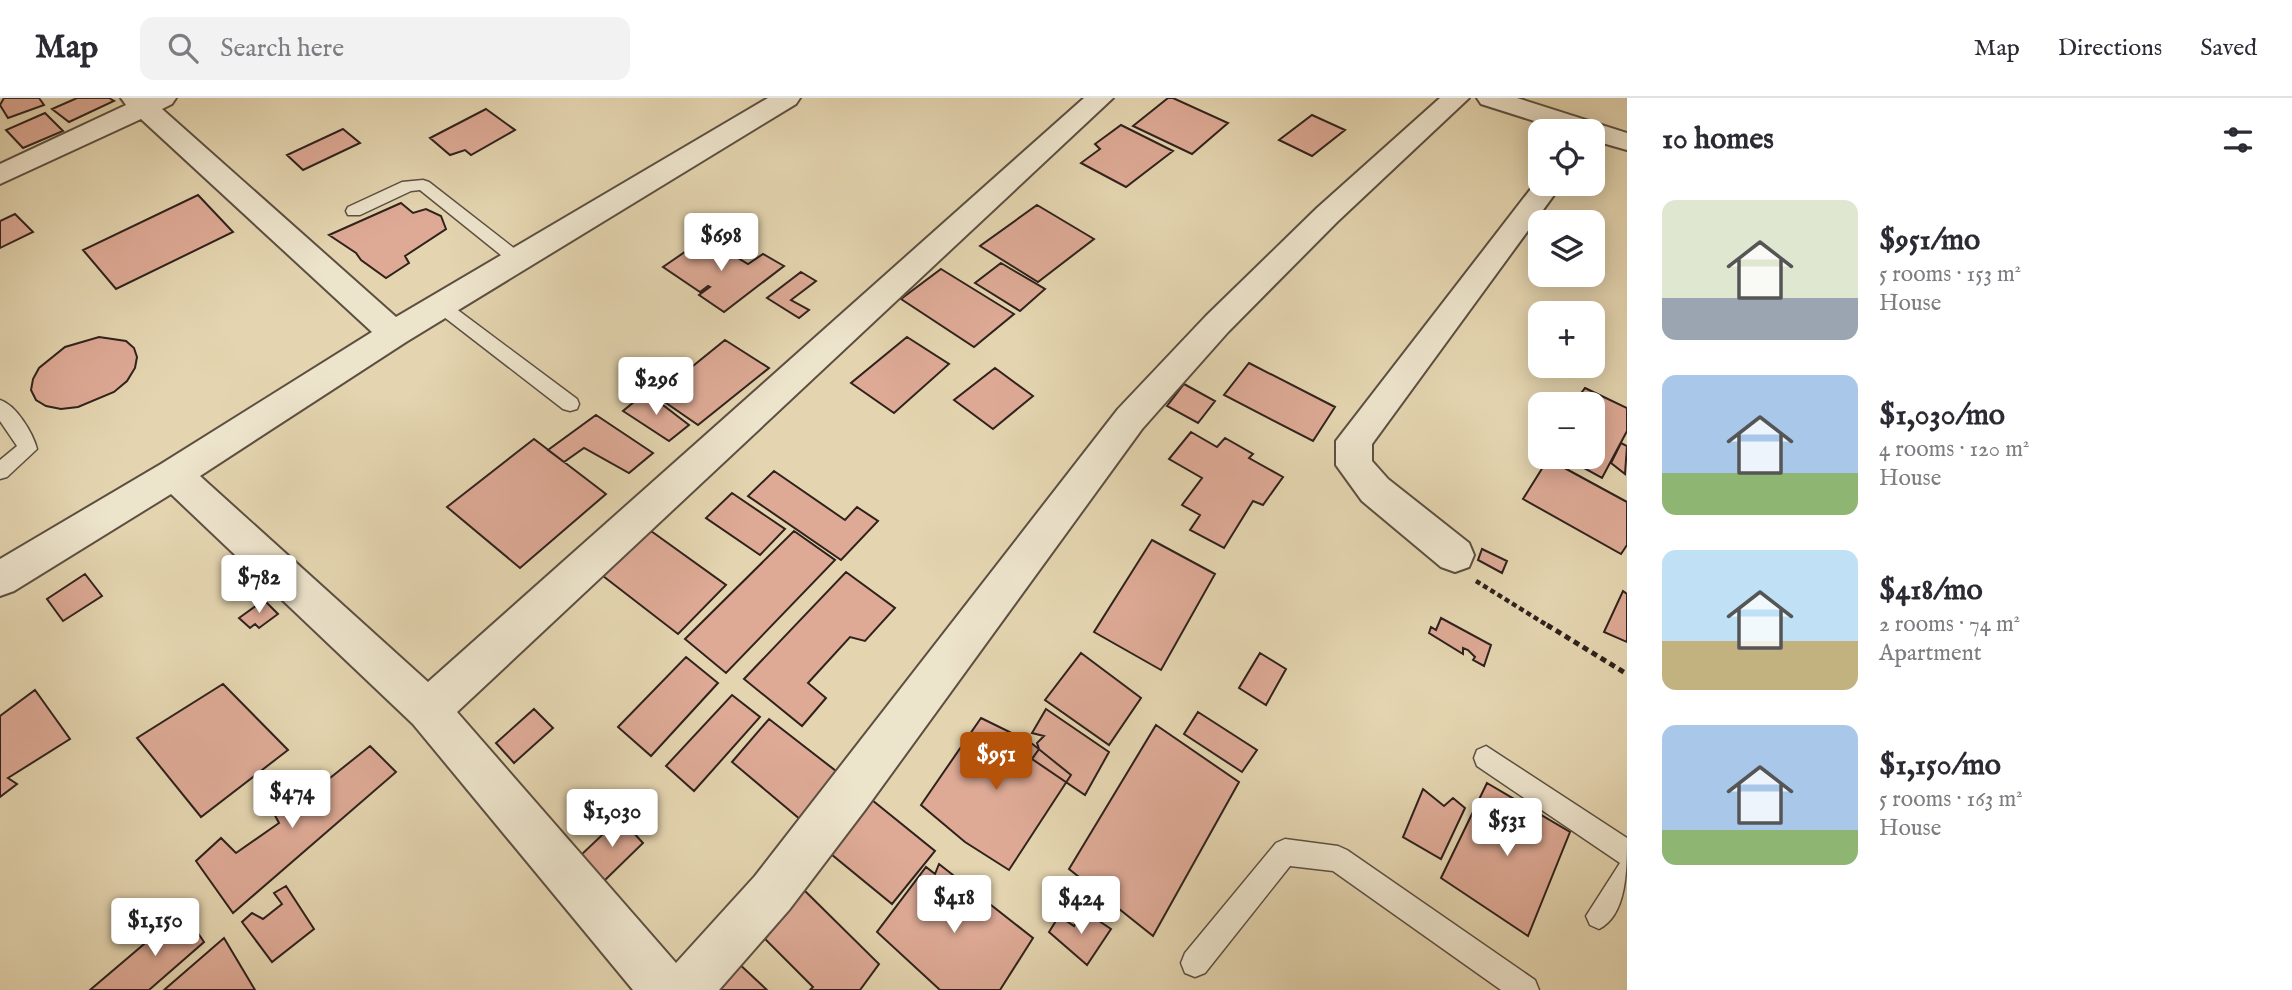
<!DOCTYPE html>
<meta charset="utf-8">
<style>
:root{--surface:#fff;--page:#f2f2f3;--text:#2b2b33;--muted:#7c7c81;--line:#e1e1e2;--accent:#b45309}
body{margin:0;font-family:"IM FELL English",serif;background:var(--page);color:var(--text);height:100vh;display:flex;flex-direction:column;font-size:26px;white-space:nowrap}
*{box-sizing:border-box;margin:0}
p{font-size:23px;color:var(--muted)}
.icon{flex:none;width:38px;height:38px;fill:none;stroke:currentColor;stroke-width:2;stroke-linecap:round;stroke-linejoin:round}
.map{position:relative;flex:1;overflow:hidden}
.drawer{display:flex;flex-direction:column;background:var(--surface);width:665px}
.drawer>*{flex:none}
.controls{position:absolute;left:1528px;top:21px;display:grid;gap:14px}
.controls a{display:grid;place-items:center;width:77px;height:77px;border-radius:14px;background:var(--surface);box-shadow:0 4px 18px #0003;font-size:35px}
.price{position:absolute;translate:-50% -60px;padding:0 16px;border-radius:7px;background:#fff;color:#222;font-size:23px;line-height:46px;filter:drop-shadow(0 2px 4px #0008)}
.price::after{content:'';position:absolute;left:50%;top:42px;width:21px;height:16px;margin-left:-10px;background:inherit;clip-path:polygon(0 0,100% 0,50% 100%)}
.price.on{background:var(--accent);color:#fff}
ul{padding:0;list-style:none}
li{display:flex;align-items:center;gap:21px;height:175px;padding:0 35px}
li span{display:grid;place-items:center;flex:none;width:196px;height:140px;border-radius:14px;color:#555}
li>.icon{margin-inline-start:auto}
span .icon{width:84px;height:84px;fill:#fffc;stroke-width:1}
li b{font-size:30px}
h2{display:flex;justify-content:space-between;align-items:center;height:84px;padding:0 35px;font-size:30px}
header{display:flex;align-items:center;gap:42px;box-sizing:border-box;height:98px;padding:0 35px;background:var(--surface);border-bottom:2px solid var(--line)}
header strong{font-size:33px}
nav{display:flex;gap:38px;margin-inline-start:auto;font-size:24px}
.search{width:490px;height:63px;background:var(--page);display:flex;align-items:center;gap:18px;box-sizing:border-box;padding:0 24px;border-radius:14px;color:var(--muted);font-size:26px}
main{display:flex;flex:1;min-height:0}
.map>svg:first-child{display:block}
.building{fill:#deaa96;stroke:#2f221d;stroke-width:2}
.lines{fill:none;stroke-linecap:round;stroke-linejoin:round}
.lane-casing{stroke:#5c4f42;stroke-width:3}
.street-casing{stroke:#5c4f42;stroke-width:4}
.path-far1{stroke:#2f221d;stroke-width:4.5;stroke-dasharray:5 3.5;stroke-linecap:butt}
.path{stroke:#2f221d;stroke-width:5;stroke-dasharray:6 4.5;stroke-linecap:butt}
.lane{fill:#ede4cc;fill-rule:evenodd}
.street{fill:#ede4cc;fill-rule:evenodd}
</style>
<header>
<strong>Map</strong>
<div class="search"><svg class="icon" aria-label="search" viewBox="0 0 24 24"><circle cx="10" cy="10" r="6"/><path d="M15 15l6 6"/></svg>Search here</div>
<nav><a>Map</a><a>Directions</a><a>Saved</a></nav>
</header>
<main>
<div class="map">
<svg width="1627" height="892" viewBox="0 0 1627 892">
<rect width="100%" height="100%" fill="#e4d5b0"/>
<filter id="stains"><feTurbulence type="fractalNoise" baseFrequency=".00286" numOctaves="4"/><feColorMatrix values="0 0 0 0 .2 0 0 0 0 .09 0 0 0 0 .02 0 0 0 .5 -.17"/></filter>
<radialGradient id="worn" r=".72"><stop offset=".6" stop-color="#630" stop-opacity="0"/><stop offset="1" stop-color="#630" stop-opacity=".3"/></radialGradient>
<path class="building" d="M4 0H39L44 7 8 20 0 7Z
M77 0H109L114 3 69 24 52 11Z
M1168 0H1173L1228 25 1192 56 1133 28Z
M486 11 515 32 471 57 465 52 450 57 430 40Z
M45 15 63 33 23 50 6 32Z
M1312 17 1345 32 1312 58 1279 42Z
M1121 27 1173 53 1126 89 1081 65 1100 51 1095 46Z
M343 31 360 45 303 72 287 57Z
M198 97 233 134 116 191 83 152Z
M401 105 413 115 426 111 441 118 446 131 405 158 409 165 386 180 361 162 356 155 329 137Z
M1037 107 1094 141 1038 184 980 148Z
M15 116 33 134 0 150V123Z
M705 140 748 166 763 156 784 168 724 214 699 197 710 189 708 188 700 194 663 169Z
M1001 165 1045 191 1020 213 975 185Z
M941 171 1014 216 974 249 901 201Z
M801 174 816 183 791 202 809 212 799 220 767 200Z
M99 239 126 243 134 250 137 259 135 270 127 283 114 294 78 309 61 311 46 308 36 302 31 292 33 281 39 270 65 249Z
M907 239 949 266 894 315 851 285Z
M725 242 769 270 698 327 656 298Z
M1249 265 1335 309 1313 343 1224 297Z
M995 270 1033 298 993 331 954 302Z
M1184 286 1215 303 1198 325 1167 308Z
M1585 290 1627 310V333L1602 380 1564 359H1592V306H1573Z
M646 294 689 327 669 343 623 313Z
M596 317 653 355 629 375 584 350 564 364 548 352Z
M1191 334 1217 349 1225 340 1253 356 1249 360 1283 379 1263 407 1253 403 1224 450 1190 432 1200 417 1182 407 1202 380 1169 361Z
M534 341 606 396 520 470 447 409Z
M1621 345 1627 348 1625 376 1611 365Z
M1548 361 1627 404V447L1621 456 1523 401Z
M774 373 845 422 857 409 878 423 841 462 748 398Z
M732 395 785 431 760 457 706 420Z
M651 433 726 487 678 536 603 478Z
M794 433 835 462 726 575 685 541Z
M1152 442 1215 476 1161 572 1094 534Z
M1482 451 1507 463 1502 475 1478 462Z
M846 474 895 510 865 543 850 539 808 585 826 600 802 628 744 581Z
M85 476 102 498 63 523 47 501Z
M1623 493 1627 496V544L1604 534Z
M264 502 278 516 259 530 255 526 250 530 239 520Z
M1441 520 1491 547 1484 568 1473 562 1475 559 1468 552 1463 550V556L1429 535 1431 529 1436 532Z
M1081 555 1141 600 1109 647 1045 602Z
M1260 555 1286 571 1266 607 1239 590Z
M686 559 718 585 651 658 618 629Z
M223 586 288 652 201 719 137 640Z
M35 592 70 641 8 680 17 686 0 699V618Z
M732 597 760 619 694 693 666 668Z
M534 611 553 630 514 665 496 645Z
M1046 611 1109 654 1085 697 1032 661 1039 651 1037 645 1044 638 1032 635Z
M1198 614 1257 652 1242 674 1184 636Z
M981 620 1030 644 1071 677 1009 772 965 744 921 707Z
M769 621 845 680 807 727 732 664Z
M1156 627 1239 684 1153 838 1069 771Z
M370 648 396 674 233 815 196 763 221 740 236 755 279 725 270 708 299 686 310 696Z
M1487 685 1570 734 1528 838 1441 780Z
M1423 691 1444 708 1453 700 1465 710 1441 761 1403 739Z
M872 702 935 753 892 806 831 756Z
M620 720 643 745 604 783 581 757Z
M939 766 1033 840 1000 892H940L877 834 926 769 935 776Z
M286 788 314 831 272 864 242 824 252 815 263 821 282 806 274 795Z
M803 791 879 866 860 892H810L813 889 765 841Z
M183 813 204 844 149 892H90Z
M1084 813 1111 831 1087 867 1049 834 1059 818 1074 828Z
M224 840 255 892H164Z
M736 863 767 892H711Z"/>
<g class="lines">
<g class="lane-casing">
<path id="lane" d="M423 82 429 84 524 158 526 162 524 166H512L420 92 411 93 360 117H348L346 113 348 109 402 84Z
M441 202 447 204 577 301 579 306 577 311 570 313 563 311 435 212 432 208 435 204Z
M0 302C16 307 33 335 37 351L7 379 0 381V362L17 348 0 323Z
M1486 648 1627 740C1627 771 1627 817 1599 831L1590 827 1586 818 1620 765 1477 668 1474 660 1477 652Z
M1285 741 1338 748 1347 752 1535 882 1539 892H1501L1333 773 1290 768 1205 875 1195 879 1185 875 1181 865 1185 855 1276 745Z"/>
</g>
<g class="street-casing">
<path id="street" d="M121 0H176L172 6 162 11 396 219 768 0H800L796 6 406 244 200 378 428 584 1084 0H1113L457 614 676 865 755 778 1118 311 1206 218 1317 110 1440 0H1469L1337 124 1228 234 1142 331 865 712 789 812 719 892H633L413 626 171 396 14 493 0 498V461L161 366 372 234 141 21 0 86V66L126 7Z
M1477 0H1517L1627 35V52L1592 42V33H1566L1481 6Z
M1540 79V86H1562L1372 346V363L1388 381 1469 445 1474 457 1469 469 1455 474 1441 469 1362 403 1336 367V343Z"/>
</g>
<path class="path-far1" d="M1476 483 1550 529"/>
<path class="path" d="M1547 527 1627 576"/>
<use href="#lane" class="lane"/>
<use href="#street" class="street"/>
</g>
<rect width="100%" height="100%" filter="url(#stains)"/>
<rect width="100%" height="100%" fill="url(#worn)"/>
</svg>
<div class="controls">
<a><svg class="icon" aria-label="locate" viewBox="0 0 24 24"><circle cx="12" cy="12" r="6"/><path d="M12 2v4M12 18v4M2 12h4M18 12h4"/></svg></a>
<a><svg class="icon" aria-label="layers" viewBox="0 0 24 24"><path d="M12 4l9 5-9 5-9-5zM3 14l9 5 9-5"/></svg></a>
<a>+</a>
<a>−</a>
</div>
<b class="price" style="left:721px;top:175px">$698</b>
<b class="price" style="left:656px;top:319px">$296</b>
<b class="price" style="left:259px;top:517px">$782</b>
<b class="price on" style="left:996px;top:694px">$951</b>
<b class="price" style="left:292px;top:732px">$474</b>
<b class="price" style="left:612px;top:751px">$1,030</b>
<b class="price" style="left:1507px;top:760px">$531</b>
<b class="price" style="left:954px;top:837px">$418</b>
<b class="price" style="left:1081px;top:838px">$424</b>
<b class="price" style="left:155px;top:860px">$1,150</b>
</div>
<section class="drawer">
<h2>10 homes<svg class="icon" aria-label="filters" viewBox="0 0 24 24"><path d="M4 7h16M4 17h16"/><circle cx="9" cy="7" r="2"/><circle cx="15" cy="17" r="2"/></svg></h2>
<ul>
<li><span style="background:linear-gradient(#dfe7d0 70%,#9aa5b1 0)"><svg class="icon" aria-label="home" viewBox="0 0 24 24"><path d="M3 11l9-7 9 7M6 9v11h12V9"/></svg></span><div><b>$951/mo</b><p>5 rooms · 153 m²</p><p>House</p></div></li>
<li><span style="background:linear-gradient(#a9c7e8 70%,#8fb573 0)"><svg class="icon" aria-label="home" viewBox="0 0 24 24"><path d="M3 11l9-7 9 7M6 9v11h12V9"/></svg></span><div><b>$1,030/mo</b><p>4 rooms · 120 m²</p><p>House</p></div></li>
<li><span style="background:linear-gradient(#bfe0f5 65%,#c2b280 0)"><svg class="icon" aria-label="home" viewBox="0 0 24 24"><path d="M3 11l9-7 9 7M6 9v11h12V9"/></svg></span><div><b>$418/mo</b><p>2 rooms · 74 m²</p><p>Apartment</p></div></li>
<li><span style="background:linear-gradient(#a9c7e8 75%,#8fb573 0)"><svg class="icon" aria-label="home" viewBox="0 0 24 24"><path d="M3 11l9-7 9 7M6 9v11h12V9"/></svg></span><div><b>$1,150/mo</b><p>5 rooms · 163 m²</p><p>House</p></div></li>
</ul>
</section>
</main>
